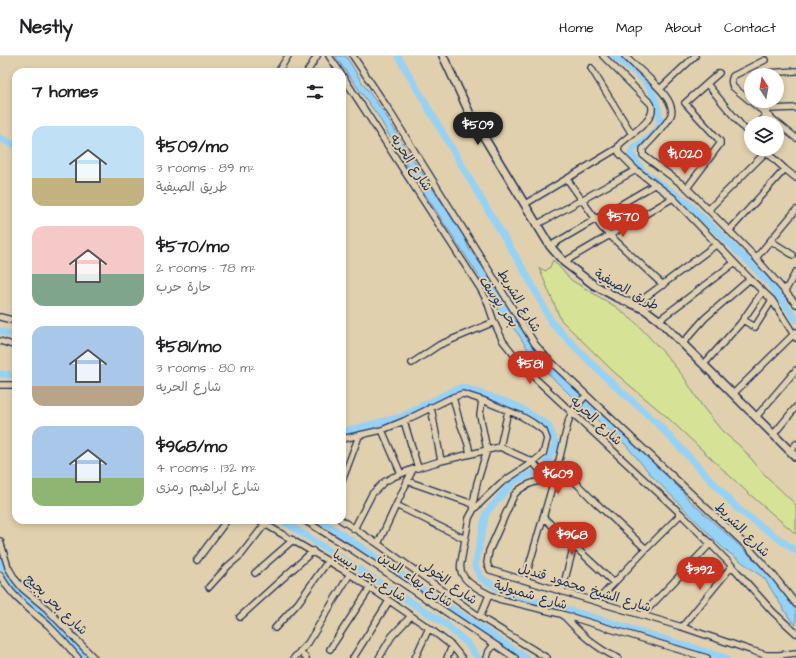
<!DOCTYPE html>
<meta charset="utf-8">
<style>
:root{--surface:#fff;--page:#f2f2f2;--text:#202124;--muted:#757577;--line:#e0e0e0;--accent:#c8321e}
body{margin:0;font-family:"Architects Daughter","Playpen Sans Arabic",sans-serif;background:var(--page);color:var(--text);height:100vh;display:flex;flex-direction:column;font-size:15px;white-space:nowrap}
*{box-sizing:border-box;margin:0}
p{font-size:13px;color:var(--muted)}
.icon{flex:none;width:22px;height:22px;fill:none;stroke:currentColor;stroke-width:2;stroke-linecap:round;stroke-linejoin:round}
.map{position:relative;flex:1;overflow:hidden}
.details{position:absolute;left:12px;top:12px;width:334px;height:456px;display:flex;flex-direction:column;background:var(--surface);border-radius:12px;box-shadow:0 2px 6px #0003}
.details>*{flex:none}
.needle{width:26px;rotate:349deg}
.tools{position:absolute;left:744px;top:12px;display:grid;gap:8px}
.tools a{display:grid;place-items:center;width:40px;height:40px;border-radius:50%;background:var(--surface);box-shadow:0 2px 6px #0003;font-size:20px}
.price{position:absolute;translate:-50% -34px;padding:0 9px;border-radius:14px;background:var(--accent);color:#fff;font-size:13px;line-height:26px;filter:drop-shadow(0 1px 2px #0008)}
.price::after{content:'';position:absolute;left:50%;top:24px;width:12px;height:9px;margin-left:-6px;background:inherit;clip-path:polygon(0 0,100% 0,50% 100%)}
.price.current{background:#222;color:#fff}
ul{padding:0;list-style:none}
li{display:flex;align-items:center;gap:12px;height:100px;padding:0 20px}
li span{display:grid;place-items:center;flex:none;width:112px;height:80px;border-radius:12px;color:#555}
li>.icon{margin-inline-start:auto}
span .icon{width:48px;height:48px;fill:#fffc;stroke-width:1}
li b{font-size:17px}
h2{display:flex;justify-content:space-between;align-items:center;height:48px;padding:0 20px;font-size:17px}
header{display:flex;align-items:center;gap:24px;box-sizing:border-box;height:56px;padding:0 20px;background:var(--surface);border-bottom:1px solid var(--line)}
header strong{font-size:19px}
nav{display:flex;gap:22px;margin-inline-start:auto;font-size:14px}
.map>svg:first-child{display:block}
.green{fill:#d6e396;stroke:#78897a}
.water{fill:#96d2f6;stroke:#6591b9}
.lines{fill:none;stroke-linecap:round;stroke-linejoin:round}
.canal{stroke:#96d2f6;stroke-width:7}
.minor-casing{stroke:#1b2f5e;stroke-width:8}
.tertiary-casing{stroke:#1b2f5e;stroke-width:10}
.minor{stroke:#e1d0ad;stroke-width:5.5}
.tertiary{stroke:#e1d0ad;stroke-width:7}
.labels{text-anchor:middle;stroke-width:4;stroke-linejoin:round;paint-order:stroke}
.street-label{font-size:13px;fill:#1b2f5e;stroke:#e1d0ad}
.water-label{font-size:14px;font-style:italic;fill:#273f6d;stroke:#e1d0ad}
</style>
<header>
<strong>Nestly</strong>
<nav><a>Home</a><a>Map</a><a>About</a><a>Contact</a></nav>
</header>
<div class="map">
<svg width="796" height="602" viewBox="0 0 796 602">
<rect width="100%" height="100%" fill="#e1d0ad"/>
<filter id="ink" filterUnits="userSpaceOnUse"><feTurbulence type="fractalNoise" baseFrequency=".025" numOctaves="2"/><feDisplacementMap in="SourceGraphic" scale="8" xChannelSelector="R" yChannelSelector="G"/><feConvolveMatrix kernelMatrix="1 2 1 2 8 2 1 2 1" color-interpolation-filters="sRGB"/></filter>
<g filter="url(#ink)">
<path class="green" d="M553 204 571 224 616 251 636 267 664 297 683 320 702 350 722 375 741 391 764 418 796 449V478L747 436 666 360 614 316 561 264 539 212 546 215 550 211Z"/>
<path class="water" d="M335 0H346L363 28 383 55 412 102 463 178 469 193 491 221 527 282 602 359 636 386 671 420 688 443 756 505 776 525 796 554V569L790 563 764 522 724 493 652 420 625 388 589 357 535 305 519 279 494 249 481 223 413 120 378 60Z"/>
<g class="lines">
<path class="canal" d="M398 0 489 156 528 221 552 267 601 317 658 368 739 454 796 495
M614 0C624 8 636 15 644 24 655 36 660 55 660 71L646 84 634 91 631 97 643 116 684 144 751 208 769 227 796 263
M0 82 16 90
M0 275 16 280
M0 318 16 319
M342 376 401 361 440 341 462 331 515 349 548 369 556 388 544 412 514 425 486 457 475 510 480 521 502 535 596 562 726 602
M281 464 444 567 467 587 478 602
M321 464 422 533 526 602
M0 504C8 530 34 547 52 565 64 577 74 590 85 602"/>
<g class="minor-casing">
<path id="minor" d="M329 0 340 16
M353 0 387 51 535 288 547 302 748 491 774 520 796 548
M603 0 651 48C658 64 629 78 619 89L618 95 620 98 636 114 673 142 750 223 772 244 796 282
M625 0C636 12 678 42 671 59 666 70 651 84 643 93V99L687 132 756 202 796 248
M765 4 733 20C731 24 731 26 733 31L796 82
M591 12 632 78
M278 16 288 0
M307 16 317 0
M766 17 796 15
M342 19 480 232 487 245 494 266 503 285 515 300 537 324 681 458 732 510 773 556 796 577
M707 28 751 81
M660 33 695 0
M768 53 796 52
M760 67 766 59 767 45
M763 93 785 113 796 122
M567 123 602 172 663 229
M687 132 720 88V85L685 47 719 17
M525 148 618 92
M708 154 766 96
M536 169 636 114
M729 175 785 113
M771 185 793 199
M550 190 654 129
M756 202 796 154
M564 206 673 142
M785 235 796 216
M635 249 717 188
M0 261 16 265
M659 264 734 207
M743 264 755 271 772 244
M0 285 16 290
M683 287 705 262 750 223
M412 307 439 289 494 266
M704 308 740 268 763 235
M0 329H16
M733 338 796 276
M453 341 459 364 468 388 470 398
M431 351 441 405
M756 361 796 314
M404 365 418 412
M382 374 401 418
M773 379 796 351
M342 383 382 374 404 365 453 341 463 338 482 344 521 360 533 367 544 375 547 383 543 398 533 406 501 427 474 453 469 462 461 506C460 511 460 516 464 521 469 529 489 539 499 543L561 558 707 602
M500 391 508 355
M790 395 796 388
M557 408 594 445 646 493
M555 421C540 425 524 427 514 439L489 495 487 507 490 514 682 571 753 595 766 599H779L796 597
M342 425 359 380
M407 425 473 448
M396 449 465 483
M474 453 473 448 477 427 487 394 480 359 482 344
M543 461 614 527
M258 464 350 518 429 572 452 590 462 602
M304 464 351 493 515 602
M341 464 378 488 480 561 547 602
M354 473 372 438 384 426 393 421 413 413 441 405 500 391 533 406 547 423
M0 485 8 511 15 523 23 533 47 553 94 602
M378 488 413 413
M197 504 227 464
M255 517 293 484
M0 519C12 542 30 553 49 570 59 580 69 591 78 602
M525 523 555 421 569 363 572 356 586 339
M209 531 228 510 241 499 265 468
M562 535 574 489
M597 545 646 493 681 458
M562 558C579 576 595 592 618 602
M642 559 711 487
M240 561 313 495
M480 561 489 539
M682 571 732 510
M275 572 298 547 328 505
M330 593 370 532
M300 595 306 602
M294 602 308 587 350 518
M353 602 389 545
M379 602 392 580 411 560
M415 602 429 572
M447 602 452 590
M487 602 489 595 494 589"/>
</g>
<g class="tertiary-casing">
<path id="tertiary" d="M443 0 470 58 550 190 564 206 594 229 616 241 644 253 659 264 796 401"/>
</g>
<use href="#minor" class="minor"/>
<use href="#tertiary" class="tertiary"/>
</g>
</g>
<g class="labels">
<g class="street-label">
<text transform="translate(412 106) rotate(57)" y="5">شارع الحريه</text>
<text transform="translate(627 233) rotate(29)" y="5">طريق الصيفية</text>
<text transform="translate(520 244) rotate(59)" y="5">شارع الشريط</text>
<text transform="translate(597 364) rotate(43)" y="5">شارع الحريه</text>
<text transform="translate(743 473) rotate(45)" y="5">شارع الشريط</text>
<text transform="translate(370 519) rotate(33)" y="5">شارع بحر ديسيا</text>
<text transform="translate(416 523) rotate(34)" y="5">شارع بهاء الدين</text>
<text transform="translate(449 525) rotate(36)" y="5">شارع الخولى</text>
<text transform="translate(585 531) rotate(17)" y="5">شارع الشيخ محمود قنديل</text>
<text transform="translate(531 538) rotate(16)" y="5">شارع شمبولية</text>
<text transform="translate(57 548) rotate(44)" y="5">شارع بحر بجيج</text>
</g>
<g class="water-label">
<text transform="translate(499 245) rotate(56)" y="5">بحر يوسف</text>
</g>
</g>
</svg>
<div class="tools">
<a><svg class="needle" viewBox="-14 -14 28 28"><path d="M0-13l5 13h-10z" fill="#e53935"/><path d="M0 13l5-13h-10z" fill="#757577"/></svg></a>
<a><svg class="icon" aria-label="layers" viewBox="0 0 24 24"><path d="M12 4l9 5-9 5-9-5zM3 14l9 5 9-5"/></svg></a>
</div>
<b class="price current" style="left:478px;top:90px">$509</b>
<b class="price" style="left:685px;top:119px">$1,020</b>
<b class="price" style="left:623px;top:182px">$570</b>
<b class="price" style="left:530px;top:329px">$581</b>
<b class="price" style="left:558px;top:439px">$609</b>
<b class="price" style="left:572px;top:500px">$968</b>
<b class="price" style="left:700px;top:535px">$392</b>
<section class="details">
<h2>7 homes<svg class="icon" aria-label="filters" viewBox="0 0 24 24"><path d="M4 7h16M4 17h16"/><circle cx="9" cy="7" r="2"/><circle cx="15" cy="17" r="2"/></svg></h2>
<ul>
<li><span style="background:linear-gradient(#bfe0f5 65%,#c2b280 0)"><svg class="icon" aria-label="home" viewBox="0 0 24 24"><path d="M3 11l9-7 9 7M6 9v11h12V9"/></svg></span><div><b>$509/mo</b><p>3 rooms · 89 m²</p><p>طريق الصيفية</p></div></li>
<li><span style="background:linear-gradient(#f6c9c9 60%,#7fa58c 0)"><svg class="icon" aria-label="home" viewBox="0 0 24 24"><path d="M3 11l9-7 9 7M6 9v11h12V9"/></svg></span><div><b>$570/mo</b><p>2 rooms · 78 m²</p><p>حارة حرب</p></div></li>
<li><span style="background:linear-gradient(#a9c7e8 75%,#b9a48a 0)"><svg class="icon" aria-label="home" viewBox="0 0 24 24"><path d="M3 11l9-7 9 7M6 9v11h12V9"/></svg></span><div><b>$581/mo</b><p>3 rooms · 80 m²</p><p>شارع الحريه</p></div></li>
<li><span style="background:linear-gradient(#a9c7e8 65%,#8fb573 0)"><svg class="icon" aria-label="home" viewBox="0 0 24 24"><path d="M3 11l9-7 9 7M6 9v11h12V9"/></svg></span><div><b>$968/mo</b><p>4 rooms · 132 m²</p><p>شارع ابراهيم رمزى</p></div></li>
</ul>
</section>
</div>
